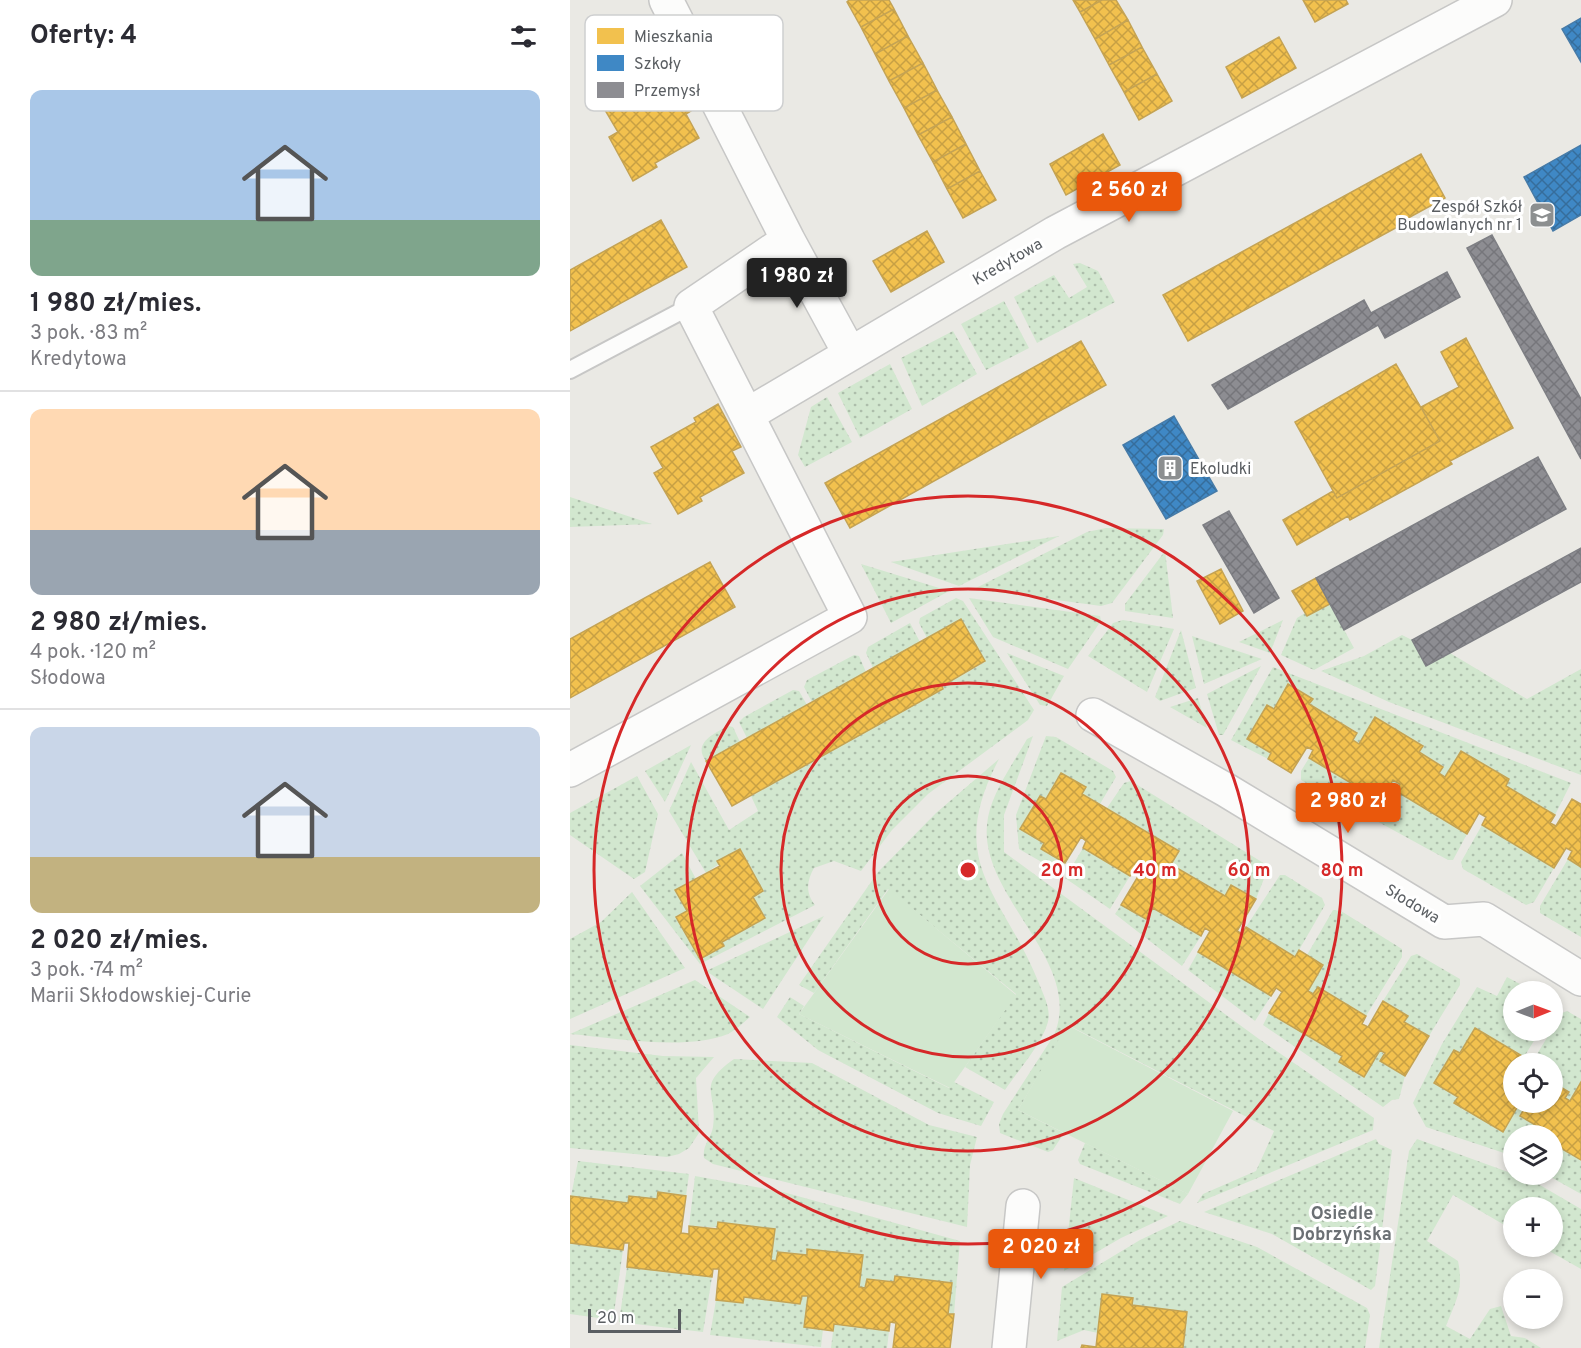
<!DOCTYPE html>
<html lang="pl">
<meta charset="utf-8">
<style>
:root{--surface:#fff;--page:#f2f2f3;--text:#2b2b33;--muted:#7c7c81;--line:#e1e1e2;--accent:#ea580c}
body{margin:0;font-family:Overpass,sans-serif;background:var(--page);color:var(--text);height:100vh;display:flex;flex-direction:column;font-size:22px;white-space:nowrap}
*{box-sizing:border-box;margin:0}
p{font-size:20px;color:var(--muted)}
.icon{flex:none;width:33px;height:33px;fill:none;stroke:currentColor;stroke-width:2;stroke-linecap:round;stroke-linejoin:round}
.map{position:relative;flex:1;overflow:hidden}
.details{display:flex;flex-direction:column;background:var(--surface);width:570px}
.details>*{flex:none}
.needle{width:39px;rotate:89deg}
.tools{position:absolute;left:933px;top:981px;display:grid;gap:12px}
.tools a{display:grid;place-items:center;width:60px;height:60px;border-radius:50%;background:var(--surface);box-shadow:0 3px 9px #0003;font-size:30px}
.scale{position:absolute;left:18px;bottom:15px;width:93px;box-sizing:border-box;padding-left:6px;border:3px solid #5a5e62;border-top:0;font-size:16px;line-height:21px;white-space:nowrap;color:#5a5e62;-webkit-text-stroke:4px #fff;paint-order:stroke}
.price{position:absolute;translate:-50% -51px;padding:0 14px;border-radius:6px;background:var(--accent);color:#fff;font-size:20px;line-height:39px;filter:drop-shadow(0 2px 3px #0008)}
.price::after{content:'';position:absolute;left:50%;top:36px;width:18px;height:14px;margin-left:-9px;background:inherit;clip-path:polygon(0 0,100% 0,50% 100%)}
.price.on{background:#222;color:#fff}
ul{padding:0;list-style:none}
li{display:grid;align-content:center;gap:12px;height:318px;padding:0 30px}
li+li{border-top:2px solid var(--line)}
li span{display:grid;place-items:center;height:186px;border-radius:12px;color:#555}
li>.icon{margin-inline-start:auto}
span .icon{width:108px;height:108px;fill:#fffc;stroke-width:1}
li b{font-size:26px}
h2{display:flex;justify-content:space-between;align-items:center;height:72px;padding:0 30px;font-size:26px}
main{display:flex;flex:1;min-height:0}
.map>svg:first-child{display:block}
.grass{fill:url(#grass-dots)}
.green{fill:#d2e7cf}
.homes{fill:url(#homes-cross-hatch);stroke:#c4a354;stroke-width:1.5}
.schools{fill:url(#schools-cross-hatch);stroke:#477ba7;stroke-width:1.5}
.industry{fill:url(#industry-cross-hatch);stroke:#7e7f84;stroke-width:1.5}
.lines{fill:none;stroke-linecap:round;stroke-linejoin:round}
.service-casing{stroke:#c7c7c6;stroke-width:20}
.minor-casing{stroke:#c7c7c6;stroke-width:36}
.service{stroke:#fcfcfb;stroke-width:16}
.minor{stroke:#fcfcfb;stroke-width:33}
.ring{fill:none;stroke:#d62828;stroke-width:3}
.labels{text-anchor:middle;stroke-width:6;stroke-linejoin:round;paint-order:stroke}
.poi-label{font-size:16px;fill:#5a5e62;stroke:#fff;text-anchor:end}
.street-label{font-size:16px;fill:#5a5e62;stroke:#fff}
.neighbourhood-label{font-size:18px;font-weight:bold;fill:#6b7074;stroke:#fff}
.key{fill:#fff;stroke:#cecfd0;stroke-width:1.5}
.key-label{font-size:16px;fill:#5a5e62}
.centre{fill:#d62828;stroke:#fff;stroke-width:3}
.ring-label{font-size:18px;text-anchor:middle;font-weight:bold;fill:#d62828;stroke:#fff;stroke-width:6;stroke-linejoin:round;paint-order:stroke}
</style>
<main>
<section class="details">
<h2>Oferty: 4<svg class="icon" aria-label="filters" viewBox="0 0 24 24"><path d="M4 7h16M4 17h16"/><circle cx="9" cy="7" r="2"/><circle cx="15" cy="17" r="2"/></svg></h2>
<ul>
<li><span style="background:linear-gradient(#a9c7e8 70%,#7fa58c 0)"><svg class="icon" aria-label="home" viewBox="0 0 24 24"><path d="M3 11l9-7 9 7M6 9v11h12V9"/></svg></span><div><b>1 980 zł/mies.</b><p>3 pok. · 83 m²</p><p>Kredytowa</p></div></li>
<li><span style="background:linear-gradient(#ffd9b3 65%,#9aa5b1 0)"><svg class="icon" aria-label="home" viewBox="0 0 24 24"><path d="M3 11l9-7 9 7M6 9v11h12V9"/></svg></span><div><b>2 980 zł/mies.</b><p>4 pok. · 120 m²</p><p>Słodowa</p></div></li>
<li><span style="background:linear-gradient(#c9d6e8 70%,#c2b280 0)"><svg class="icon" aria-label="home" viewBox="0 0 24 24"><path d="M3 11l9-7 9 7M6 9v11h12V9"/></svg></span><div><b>2 020 zł/mies.</b><p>3 pok. · 74 m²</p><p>Marii Skłodowskiej-Curie</p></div></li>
</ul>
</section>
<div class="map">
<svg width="1011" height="1348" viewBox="0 0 1011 1348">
<defs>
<pattern id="grass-dots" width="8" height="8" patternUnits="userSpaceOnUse" patternTransform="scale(1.5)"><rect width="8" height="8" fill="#d2e7cf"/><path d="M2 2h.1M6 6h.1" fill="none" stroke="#adbeab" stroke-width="1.8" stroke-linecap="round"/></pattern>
<pattern id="homes-cross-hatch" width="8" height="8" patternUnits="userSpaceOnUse" patternTransform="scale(1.5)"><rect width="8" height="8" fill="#f2c14e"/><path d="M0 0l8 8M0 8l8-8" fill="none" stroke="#c7a044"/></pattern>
<pattern id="schools-cross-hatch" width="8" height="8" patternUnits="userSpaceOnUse" patternTransform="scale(1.5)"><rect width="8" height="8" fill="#3f88c5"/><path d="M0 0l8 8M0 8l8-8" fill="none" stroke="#366d9b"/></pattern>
<pattern id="industry-cross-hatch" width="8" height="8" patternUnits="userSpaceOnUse" patternTransform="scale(1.5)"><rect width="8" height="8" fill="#8d8d92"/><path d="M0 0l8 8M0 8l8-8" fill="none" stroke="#76767b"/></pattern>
</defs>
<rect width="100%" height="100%" fill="#eae9e4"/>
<path class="grass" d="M510 263 528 271 545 302 467 343 444 297 484 275 499 298 517 287 503 264Z
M434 301 459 348 416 370 391 324Z
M383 331 407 374 352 406 331 358Z
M320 364 342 409 290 438 268 393Z
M257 397 282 442 235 467 228 455 241 407Z
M0 497 82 524 0 527Z
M536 528 594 529 593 535 542 603 531 606 404 589 517 532Z
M489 536 389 586 321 562Z
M595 551 603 618 555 611V604Z
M291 564 379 591 321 623Z
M386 598 393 601 464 710 458 720 358 794 322 830 291 871 264 861 244 868C237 880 235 893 245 905L130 964 70 886 112 853 126 879 105 890 117 911 106 917 130 959 154 946 152 942 195 918 183 897 193 891 170 849 136 873 99 811 121 762 159 830 188 811 181 796 415 662 390 620 357 638 349 623 350 618Z
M399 598 530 616 531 621 498 669 423 637Z
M760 604 784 648 744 670 711 655 727 618 735 613 737 616Z
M553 620 604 629 577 692 518 656 543 623Z
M713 620 700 653 669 642Z
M340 623 350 642 303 668 296 653 298 647Z
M611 630 626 688 590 701 585 697Z
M832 635 842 640 856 666 880 653 957 699 1011 669V775L819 702 751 671 794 656Z
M622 636 692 659 634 684Z
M437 653 494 676 477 706 470 705Z
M284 655 289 656 296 672 242 702 234 687 237 680Z
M691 666 653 735H649L637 694Z
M703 667 1001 783 985 815 936 786 939 779 891 751 875 777 869 773 873 766 849 752 853 746 805 718 789 744 783 740 787 732 739 704 742 698 719 684 704 709 698 706 677 739 701 753 698 759 661 740Z
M223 690 229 691 237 705 177 738 169 722 174 717Z
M628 698 637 728 600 707Z
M158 726 163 727 170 742 136 761C122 743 145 733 158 726Z
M463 736 434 815V852L689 1039 804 1118 803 1130 627 1203 633 1194 686 1171 704 1131 498 1025 448 1110 494 1133 483 1150 478 1152 430 1133 429 1124 433 1114 484 1035C515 962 410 898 417 825 419 796 443 764 457 739Z
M476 736 486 737 543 771 546 777 530 804 512 794 516 787 491 773 476 799 470 796 450 828 474 843 471 849 495 863 489 872 449 849 446 815Z
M121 745 95 802 75 771Z
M739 758 790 789 782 804 772 803 731 780V771Z
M429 759C373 865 434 893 470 986 475 998 482 1012 477 1025 470 1046 447 1072 435 1090L395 1067 446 994 318 889 244 993 229 985 308 872 366 813Z
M67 776 88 814 75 872 64 879 0 835V813Z
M823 780 830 784 826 791 897 834 883 860H878L803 819 804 811Z
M561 781 695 864 697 871 686 899 662 885 655 896 607 868 602 875 597 871 609 851 537 808 554 783Z
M912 825 984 868 964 902 956 905 893 869 891 862Z
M513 848 560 876 540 909 495 878Z
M998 859 1011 867V937L970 913V906Z
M710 875H715L752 898 755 905 725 957 676 927Z
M62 892 115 968 0 1019V939L31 922Z
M551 905 576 919 583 908 631 936 612 966 545 914Z
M763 910 771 911 832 949V957L796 1016 748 987 743 994 738 991 753 965 737 955Z
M254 916 193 1009 136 971Z
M628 952 701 996 685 1021 618 970Z
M847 954 890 979V985L859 1036 834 1022 837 1016 813 1001 841 956Z
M937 977 963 991 944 992V1030L970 1031 954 1057 905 1028 890 1053 884 1050 864 1083 888 1097 885 1103 932 1132 948 1106 954 1109 950 1116 974 1130 971 1135 944 1136 943 1156 856 1127 843 1103 872 1044 907 987 927 996Z
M125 980 180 1017C174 1022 166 1030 158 1034 115 1051 46 1038 0 1034Z
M220 997 234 1006 229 1014 379 1088 384 1082 424 1102 411 1126 368 1113 248 1050 207 1017Z
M997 1011 1011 1019V1082L1000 1101 995 1098 998 1092 983 1082 982 1064H961L992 1013Z
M699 1013 772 1056 769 1062 794 1077 810 1050 835 1076 829 1099 822 1100 813 1107 693 1025Z
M0 1045 93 1056 144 1057 126 1078 129 1133 119 1148 109 1154 97 1157 0 1148Z
M164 1059 242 1063 359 1125 407 1137 400 1165 397 1227 143 1164 134 1158C132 1145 141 1139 143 1127 148 1091 125 1087 164 1059Z
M806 1139 809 1144 822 1150 805 1286 801 1290 702 1234 634 1212Z
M847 1139 963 1181 1011 1209V1269L972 1247 982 1246V1208H944L943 1230 883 1195 857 1241 888 1261C894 1290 886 1300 876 1326L900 1339 920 1309 931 1306 941 1336 955 1338 971 1348H809L839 1151Z
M515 1143 618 1194 610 1204 510 1164 508 1160Z
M983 1143 1011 1160V1194L977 1175 982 1174Z
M8 1161 119 1174 116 1196 88 1192 87 1199 58 1203 1 1196Z
M125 1176 213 1192 390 1241 384 1314H378L382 1283 326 1276 324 1282 297 1279 295 1288 289 1287 292 1255 238 1249 237 1255 208 1252 206 1261 201 1260 205 1230 119 1226Z
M504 1178 598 1216 551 1238 494 1271Z
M610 1221 687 1247 797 1308 800 1315 795 1348H613L617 1312 562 1305 563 1298 528 1333 514 1330 487 1341 492 1287 570 1240Z
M0 1243 53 1250 43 1320 0 1314Z
M57 1267 142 1277 133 1332 49 1322Z
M232 1296H238L234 1327 253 1329 251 1347 140 1335 146 1300 173 1303 174 1297 230 1304Z
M264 1324 319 1331 317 1348H261Z"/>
<path class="green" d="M319 889 446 995 380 1088 229 1014Z
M497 1025 663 1111 618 1194 448 1110Z"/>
<path class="homes" d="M279 0H319L324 9 291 27 277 2Z
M503 0H532L510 12Z
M532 0H546L558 20 525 39 510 12Z
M733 0H776L778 4 745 22Z
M324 9 338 36 305 54 291 27Z
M558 20 572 47 539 65 525 39Z
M338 36 353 63 319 81 305 54Z
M709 37 726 68 672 98 656 67Z
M572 47 587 74 554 92 539 65Z
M353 63 367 90 334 108 319 81Z
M102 69 124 109 116 114 129 138 85 163 87 167 63 181 39 137 48 132 35 110 82 84 80 81Z
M587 74 602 101 569 120 554 92Z
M367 90 382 117 348 135 334 108Z
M382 117 396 144 363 162 348 135Z
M533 134 550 165 496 195 480 164Z
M396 144 410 171 377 189 363 162Z
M851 154 875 198 829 223 831 225 618 341 593 295Z
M410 171 426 200 393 218 377 189Z
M91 220 117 267 0 331V270Z
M357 231 374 262 321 292 303 261Z
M896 338 943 428 880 461 882 464 780 520 778 516 727 545 713 520 763 491 767 498 870 441 851 407 889 387 871 352Z
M511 341 536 385 280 528 255 483Z
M826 364 870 441 767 498 725 422Z
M148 404 171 447 162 451 174 473 130 497 132 501 108 514 84 473 93 468 81 447 126 422 124 418Z
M140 562 165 607 0 698V639Z
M651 569 673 611 650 624 627 581Z
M746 578 760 604 737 616 722 591Z
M391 619 415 661 372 686 373 689 162 806 136 761Z
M718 684 743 699 739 704 787 733 783 740 789 744 805 717 853 746 849 752 873 767 869 773 875 777 891 751 939 779 936 786 985 815 980 823 986 826 1002 799 1011 804V867L998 859 1002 851 996 848 984 868 912 825 916 817 909 813 897 834 826 791 830 784 823 780 811 801 739 758 743 750 737 747 721 773 698 759 701 753 677 739 697 705 704 709Z
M491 773 516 787 512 794 609 851 597 871 602 875 607 868 655 896 661 885 686 899 667 931 672 934 676 927 725 957 729 950 753 965 738 991 743 994 748 987 796 1016 792 1024 798 1027 813 1001 838 1016 834 1022 859 1036 835 1076 810 1061 815 1053 810 1050 794 1077 769 1062 772 1056 699 1013 712 992 706 988 701 996 628 952 640 931 635 928 631 936 583 908 576 919 551 905 570 873 564 869 560 876 513 848 516 841 511 837 495 863 471 849 474 843 450 829 470 796 476 799Z
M170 849 193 891 183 897 195 918 152 942 154 946 130 959 106 917 117 911 105 890 150 866 147 861Z
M905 1028 954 1057 951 1064H944V1102H982V1082L999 1092 995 1098 1000 1101 1011 1082V1160L982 1143V1136H971L974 1130 950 1116 954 1109 948 1106 933 1132 884 1103 888 1097 864 1083 884 1050 890 1053Z
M88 1192 116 1196 111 1233 119 1234V1226L147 1229 148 1222 205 1229 201 1260 206 1261 208 1252 237 1255V1249L293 1255 289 1287 295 1288 297 1279 324 1282 325 1276 382 1283 378 1314H384L380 1348H323L326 1323 320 1322 319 1331 264 1324 263 1331 234 1327 238 1296H232L230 1304 174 1297 173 1303 146 1300 149 1269H143L142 1277 57 1267 59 1243H54L53 1250 0 1243V1196L58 1203 59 1196 87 1199Z
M532 1294 563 1298 562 1305 617 1312 613 1348H511L512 1345 526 1347Z"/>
<path class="schools" d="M1011 18V62L992 29Z
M1011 145V215L983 231 954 177Z
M604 416 647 491 596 519 553 445Z"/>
<path class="industry" d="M922 235 1011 399V459L897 248Z
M877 272 890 297 815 338 808 325 658 409 642 385 794 300 801 313Z
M968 457 996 509 774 630 746 578Z
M659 511 709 598 684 613 633 525Z
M1011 548V582L856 666 842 640Z"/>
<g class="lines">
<g class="service-casing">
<path id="service" d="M0 370 121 306"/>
</g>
<g class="minor-casing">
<path id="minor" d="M218 240 280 354
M177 415 485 233 925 0
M523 715 656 790 874 922 914 919 1011 979
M0 770 280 617 121 306 218 240 96 0
M439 1348 453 1206"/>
</g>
<use href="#service" class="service"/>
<use href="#minor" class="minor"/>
</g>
<g class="ring">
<circle cx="398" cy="870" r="94"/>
<circle cx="398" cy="870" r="187"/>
<circle cx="398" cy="870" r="281"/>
<circle cx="398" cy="870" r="374"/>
</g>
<defs>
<g id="school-square" transform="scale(1.35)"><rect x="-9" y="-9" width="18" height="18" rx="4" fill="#8c8f90" stroke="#fff"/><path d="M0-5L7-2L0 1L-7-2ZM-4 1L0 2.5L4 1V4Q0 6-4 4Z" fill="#fff"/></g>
<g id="building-square" transform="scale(1.35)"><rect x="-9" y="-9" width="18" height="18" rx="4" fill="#8c8f90" stroke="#fff"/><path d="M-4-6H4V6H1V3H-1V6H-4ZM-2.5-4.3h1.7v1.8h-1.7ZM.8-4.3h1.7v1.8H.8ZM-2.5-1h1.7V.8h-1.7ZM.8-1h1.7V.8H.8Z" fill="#fff"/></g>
</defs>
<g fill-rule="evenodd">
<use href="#school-square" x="972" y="215"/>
<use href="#building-square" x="600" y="468"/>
</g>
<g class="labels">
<g class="poi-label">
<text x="952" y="212">Zespół Szkół<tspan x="952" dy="18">Budowlanych nr 1</tspan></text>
<text x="620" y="474" text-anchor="start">Ekoludki</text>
</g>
<g class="street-label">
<text transform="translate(437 261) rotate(-30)" y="6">Kredytowa</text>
<text transform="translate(843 903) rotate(31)" y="6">Słodowa</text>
</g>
<g class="neighbourhood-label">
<text x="772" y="1219">Osiedle<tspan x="772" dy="21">Dobrzyńska</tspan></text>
</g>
</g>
<rect x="15" y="15" width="198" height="96" rx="9" class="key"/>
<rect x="27" y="28" width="27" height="16" fill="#f2c14e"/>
<rect x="27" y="55" width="27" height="16" fill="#3f88c5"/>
<rect x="27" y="82" width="27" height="16" fill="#8d8d92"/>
<g class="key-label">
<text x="64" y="42">Mieszkania</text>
<text x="64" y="69">Szkoły</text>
<text x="64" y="96">Przemysł</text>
</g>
<circle cx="398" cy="870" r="9" class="centre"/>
<g class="ring-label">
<text x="492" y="876">20 m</text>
<text x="585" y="876">40 m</text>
<text x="679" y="876">60 m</text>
<text x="772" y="876">80 m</text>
</g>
</svg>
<div class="tools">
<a><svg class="needle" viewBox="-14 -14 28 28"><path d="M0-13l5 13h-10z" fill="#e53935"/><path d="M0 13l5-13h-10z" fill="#7c7c81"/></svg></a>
<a><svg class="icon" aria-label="locate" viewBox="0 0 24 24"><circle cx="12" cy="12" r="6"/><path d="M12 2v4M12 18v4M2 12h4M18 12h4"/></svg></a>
<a><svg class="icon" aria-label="layers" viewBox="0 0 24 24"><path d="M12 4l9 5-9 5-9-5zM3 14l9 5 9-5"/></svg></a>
<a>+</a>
<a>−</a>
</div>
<div class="scale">20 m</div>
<b class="price" style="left:559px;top:223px">2 560 zł</b>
<b class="price on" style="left:227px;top:309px">1 980 zł</b>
<b class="price" style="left:778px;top:834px">2 980 zł</b>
<b class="price" style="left:471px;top:1280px">2 020 zł</b>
</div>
</main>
